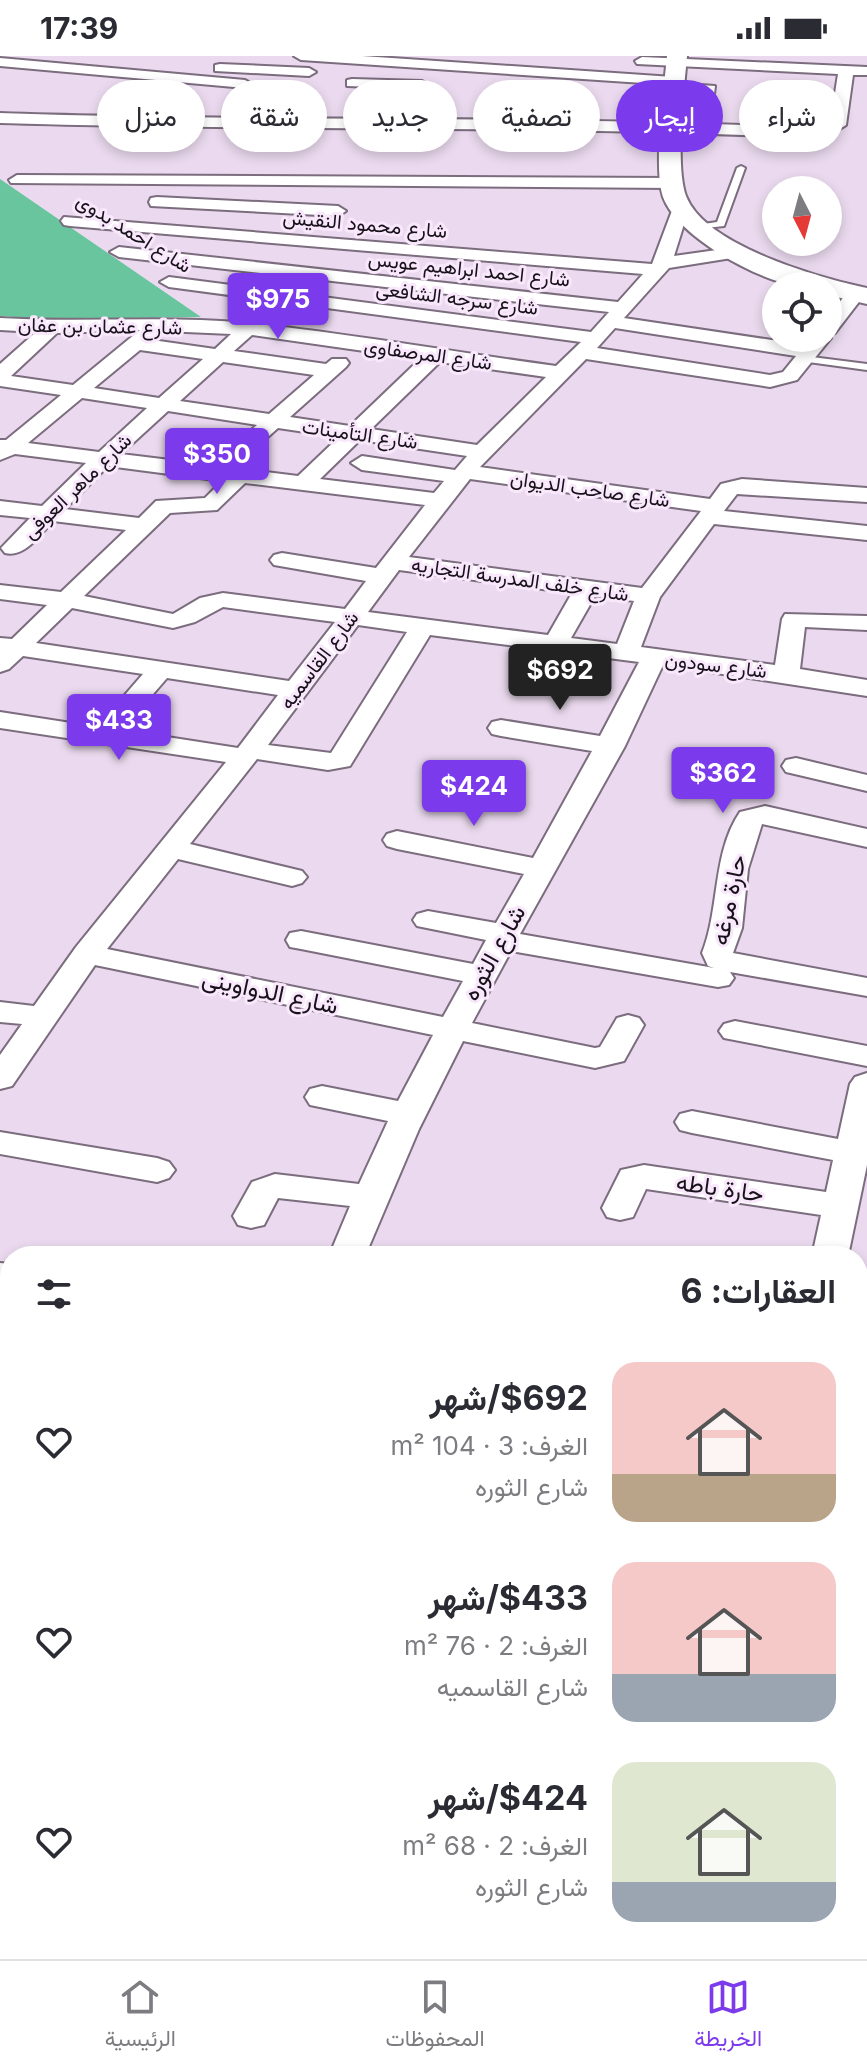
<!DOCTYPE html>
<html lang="ar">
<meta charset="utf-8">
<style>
:root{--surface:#fff;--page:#f7f7f7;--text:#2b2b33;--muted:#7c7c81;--line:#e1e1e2;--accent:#7c3aed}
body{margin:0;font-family:Inter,Vazirmatn,sans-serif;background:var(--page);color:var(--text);direction:rtl;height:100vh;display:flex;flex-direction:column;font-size:30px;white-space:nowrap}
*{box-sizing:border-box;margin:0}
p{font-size:26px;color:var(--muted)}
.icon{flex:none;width:44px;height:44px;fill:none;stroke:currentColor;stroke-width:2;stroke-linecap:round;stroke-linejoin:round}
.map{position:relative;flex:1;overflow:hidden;direction:ltr}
.panel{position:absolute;left:0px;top:1190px;width:868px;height:714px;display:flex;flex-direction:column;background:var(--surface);border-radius:32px 32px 0 0;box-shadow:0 4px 12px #0003;direction:rtl}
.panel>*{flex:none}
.guide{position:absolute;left:24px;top:24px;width:820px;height:72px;direction:rtl;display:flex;gap:16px}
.needle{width:52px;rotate:174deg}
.controls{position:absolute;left:762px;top:120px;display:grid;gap:16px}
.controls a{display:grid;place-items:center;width:80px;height:80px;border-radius:50%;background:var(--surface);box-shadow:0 4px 12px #0003;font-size:40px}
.price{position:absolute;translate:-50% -68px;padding:0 18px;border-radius:8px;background:var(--accent);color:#fff;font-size:26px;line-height:52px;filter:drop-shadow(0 2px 4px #0008)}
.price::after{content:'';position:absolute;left:50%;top:48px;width:24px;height:18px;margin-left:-12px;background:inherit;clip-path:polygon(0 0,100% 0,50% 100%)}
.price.on{background:#222;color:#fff}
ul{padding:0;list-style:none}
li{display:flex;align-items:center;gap:24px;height:200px;padding:0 32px}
li span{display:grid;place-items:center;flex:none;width:224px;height:160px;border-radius:24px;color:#555}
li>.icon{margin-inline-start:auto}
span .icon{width:96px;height:96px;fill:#fffc;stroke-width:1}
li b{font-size:34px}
h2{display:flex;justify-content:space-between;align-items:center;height:96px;padding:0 32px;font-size:34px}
.chip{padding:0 28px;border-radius:36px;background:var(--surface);box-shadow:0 4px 12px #0003;font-size:28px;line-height:72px}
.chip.on{background:var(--accent);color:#fff}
.status{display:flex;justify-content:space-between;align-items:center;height:56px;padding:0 40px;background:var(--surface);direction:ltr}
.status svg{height:22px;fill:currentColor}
.tab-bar{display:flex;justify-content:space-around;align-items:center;height:112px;border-top:2px solid var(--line);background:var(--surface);font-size:22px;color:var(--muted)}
.tab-bar a{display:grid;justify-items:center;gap:4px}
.tab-bar .on{color:var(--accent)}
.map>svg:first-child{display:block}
.green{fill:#68c59d}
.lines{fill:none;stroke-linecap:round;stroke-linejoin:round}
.service-casing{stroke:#7b6c7e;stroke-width:4}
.minor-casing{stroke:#7b6c7e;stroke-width:4}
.secondary-casing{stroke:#7b6c7e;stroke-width:4}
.service{fill:#fff;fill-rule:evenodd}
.minor{fill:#fff;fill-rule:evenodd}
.secondary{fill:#fff;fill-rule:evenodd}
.labels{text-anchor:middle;stroke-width:6;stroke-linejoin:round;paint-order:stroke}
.far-street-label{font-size:20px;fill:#171119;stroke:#f9e7fc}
.street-label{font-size:24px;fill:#171119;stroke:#f9e7fc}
</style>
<div class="status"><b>17:39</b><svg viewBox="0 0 49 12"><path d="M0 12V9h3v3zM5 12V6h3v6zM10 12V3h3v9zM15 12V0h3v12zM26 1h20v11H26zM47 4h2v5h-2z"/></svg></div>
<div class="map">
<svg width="867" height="1903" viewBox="0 0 867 1903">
<rect width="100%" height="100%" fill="#ebdaef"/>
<path class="green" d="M0 123 201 261 43 263 0 260Z"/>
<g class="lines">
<g class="service-casing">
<path id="service" d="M673 27 715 30 713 46 709 48H671L674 44H706L708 34 670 31Z
M741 110 745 112 724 170 697 173V169L717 166 737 112Z
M804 300 867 308V314L801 305 799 303Z"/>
</g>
<g class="minor-casing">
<path id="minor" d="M294 0H362L673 21 680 25 673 29 301 4Z
M642 1 867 11V19H853L846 69 838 74 830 69 838 18 637 8 635 5Z
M0 2 245 24 252 28 245 32 0 10Z
M220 8 309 12 316 16 309 20 215 15V9Z
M352 23 422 25 429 29 422 33 347 30V24Z
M0 57C256 66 512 59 767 70L775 75 767 80C512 69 256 75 0 67Z
M17 119 673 122 681 127 673 132 11 127 9 124Z
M157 141 338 150 346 155 338 160 151 150 149 146 151 142Z
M681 147 689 152 674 200 738 191 747 196 738 201 669 212 624 262 805 289 811 282H828V261L849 234H863L865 238 835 277 828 279 831 282 797 324 770 331 586 303 480 411 710 443 721 428 742 423 867 432V446L737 438 724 455 867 470V484L714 468 660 541 641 591 775 609 782 563 785 558 867 560V574L805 571 800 613 867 624V640L663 609 625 690 520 878 714 912 708 910 702 897C720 852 712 797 740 756L765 750 867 773V791L762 768 748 813 742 872 733 897 867 922V940L730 916 734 922 729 929 718 931 511 895 472 967 595 992 600 991 617 962 628 959 639 962 644 969 624 1005 595 1012 463 985 419 1073 365 1200H329L350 1150 278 1142 264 1169 251 1172 238 1169 233 1160 252 1126 275 1118 359 1128 388 1065 310 1049 305 1041 310 1033 322 1030 398 1045 433 979 95 909 12 1030 0 1033V999L22 968 0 966V946L34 950 76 891 226 706 0 672V656L97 671 143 618 23 600 9 613 0 616V582L12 583 47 549 0 543V529L61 536 126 474 53 465C40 478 25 502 5 497L1 492 30 462 0 459V445L42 450 86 407 15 398 0 404V384H6L61 339 0 330V308L36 276 0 274V262C83 267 166 259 249 267 352 278 454 296 556 310L581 286 169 231 160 226 169 221 591 276 609 256 119 201 110 196 119 191 618 246 643 218 70 170 64 169 61 165 64 161 652 208 673 152ZM615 272 796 300 783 316 770 319 597 292ZM140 274 73 329 11 320 57 277ZM163 275 231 278 215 293 152 284ZM252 279 420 303 350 370 290 361 346 311 349 307 346 303H332L326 308 234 295ZM140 294 203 303 159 342 94 332ZM223 306 314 319 269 358 180 345ZM440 306 546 321 477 389 371 373ZM82 342 147 352 99 396 28 387ZM168 355 257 369 211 409 121 398ZM278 372 339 381 298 420 233 412ZM360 384 467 400 455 414 362 400 351 407 362 414 444 425 434 437 320 423ZM108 410 215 424H223L205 442 156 445 139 462 65 453ZM470 423 701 455 642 532 409 501ZM245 427 425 449 376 512 282 497 274 499 270 504 274 509 366 525 345 553 223 537 200 542 173 558 84 540 170 457 217 454ZM399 514 572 537 548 579 368 556ZM595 540 634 545 617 588 571 582ZM223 551 335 566 289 625 36 587 72 552 173 572 195 566ZM358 569 407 576 331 697 268 689ZM430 579 639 606 600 680 501 664 492 666 488 672 492 678 501 680 592 695 533 802 397 775 387 778 383 784 387 790 397 793 524 818 496 867 428 855 417 858 413 864 417 870 486 884 473 908 301 875 290 877 286 884 290 891 301 893 463 925 443 961 107 893 178 803 292 830 302 827 307 821 302 815 190 788 257 703 328 714 350 710ZM167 622 278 639 238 692 122 674Z
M796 702 867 719V735L786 716 782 710 786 704Z
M735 965 867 990V1010L724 982 719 975 724 968Z
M867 1017V1109L848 1200H812L821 1159 646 1133 633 1161 620 1164 607 1161 602 1152 621 1114 644 1109 826 1136 833 1104 692 1077 680 1074 675 1066 680 1058 692 1055 838 1083 850 1028 855 1021Z
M0 1076 157 1102 169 1106 175 1114 169 1122 157 1126 0 1098Z
M0 1207 10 1208V1234L0 1233Z
M0 1338H10V1368H0Z
M0 1447 10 1448V1480L0 1479Z
M858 1545 867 1547V1583L858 1581Z
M0 1601 10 1603V1641L0 1639Z
M732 1894H782L781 1903H731Z"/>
</g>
<g class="secondary-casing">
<path id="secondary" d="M667 0H687C684 34 675 110 686 140 705 190 820 222 867 232V248L828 239V230C818 230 807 232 797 230 757 224 678 181 663 141 653 111 664 33 667 0Z"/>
</g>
<use href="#service" class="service"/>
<use href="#minor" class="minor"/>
<use href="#secondary" class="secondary"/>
</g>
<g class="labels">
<g class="far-street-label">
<text transform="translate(365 168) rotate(5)" y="7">شارع محمود النقيش</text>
<text transform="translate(134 177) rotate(32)" y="7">شارع احمد بدوى</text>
<text transform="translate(469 213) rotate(6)" y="7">شارع احمد ابراهيم عويس</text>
<text transform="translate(457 242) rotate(7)" y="7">شارع سرجه الشافعى</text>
<text transform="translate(100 270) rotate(1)" y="7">شارع عثمان بن عفان</text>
<text transform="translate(428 298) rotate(8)" y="7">شارع المرصفاوى</text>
<text transform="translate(360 378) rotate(8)" y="7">شارع التأمينات</text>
<text transform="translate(77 430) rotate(-44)" y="7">شارع ماهر العوفى</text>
<text transform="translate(590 433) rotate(8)" y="7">شارع صاحب الديوان</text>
<text transform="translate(520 523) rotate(8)" y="7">شارع خلف المدرسة التجاريه</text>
<text transform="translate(319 604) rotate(-53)" y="7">شارع القاسميه</text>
<text transform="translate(716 609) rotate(7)" y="7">شارع سودون</text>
</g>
<g class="street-label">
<text transform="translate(729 844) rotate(-78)" y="8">حارة مرغه</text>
<text transform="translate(494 897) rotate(-61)" y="8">شارع الثوره</text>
<text transform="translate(270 936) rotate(12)" y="8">شارع الدواوينى</text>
<text transform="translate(720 1132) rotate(8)" y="8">حارة باطه</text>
</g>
</g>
</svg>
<div class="controls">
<a><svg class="needle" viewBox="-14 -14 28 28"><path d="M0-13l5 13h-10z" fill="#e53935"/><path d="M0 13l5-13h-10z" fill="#7c7c81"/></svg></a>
<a><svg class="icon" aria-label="locate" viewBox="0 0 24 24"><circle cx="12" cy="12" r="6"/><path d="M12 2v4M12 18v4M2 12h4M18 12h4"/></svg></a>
</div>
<b class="price" style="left:278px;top:285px">$975</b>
<b class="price" style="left:217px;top:440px">$350</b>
<b class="price on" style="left:560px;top:656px">$692</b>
<b class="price" style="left:119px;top:706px">$433</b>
<b class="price" style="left:723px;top:759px">$362</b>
<b class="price" style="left:474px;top:772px">$424</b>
<div class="guide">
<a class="chip">شراء</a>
<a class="chip on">إيجار</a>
<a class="chip">تصفية</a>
<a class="chip">جديد</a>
<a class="chip">شقة</a>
<a class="chip">منزل</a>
</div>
<section class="panel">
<h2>العقارات: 6<svg class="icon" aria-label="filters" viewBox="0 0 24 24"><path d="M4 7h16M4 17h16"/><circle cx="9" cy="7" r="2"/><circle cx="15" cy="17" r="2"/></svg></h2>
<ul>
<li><span style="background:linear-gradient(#f6c9c9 70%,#b9a48a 0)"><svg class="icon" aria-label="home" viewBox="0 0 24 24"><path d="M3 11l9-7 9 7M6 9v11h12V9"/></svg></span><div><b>$692/شهر</b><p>الغرف: 3 · 104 m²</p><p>شارع الثوره</p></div><svg class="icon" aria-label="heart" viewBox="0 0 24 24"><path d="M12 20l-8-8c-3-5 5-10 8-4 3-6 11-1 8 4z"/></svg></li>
<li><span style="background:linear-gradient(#f6c9c9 70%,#9aa5b1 0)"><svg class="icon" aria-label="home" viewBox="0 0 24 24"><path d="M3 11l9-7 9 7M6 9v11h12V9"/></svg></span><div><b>$433/شهر</b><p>الغرف: 2 · 76 m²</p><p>شارع القاسميه</p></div><svg class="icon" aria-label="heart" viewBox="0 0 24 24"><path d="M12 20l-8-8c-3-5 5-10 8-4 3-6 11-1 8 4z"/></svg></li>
<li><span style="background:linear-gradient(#dfe7d0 75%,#9aa5b1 0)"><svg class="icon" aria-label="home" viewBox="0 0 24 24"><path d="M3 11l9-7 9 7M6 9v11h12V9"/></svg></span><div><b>$424/شهر</b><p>الغرف: 2 · 68 m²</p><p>شارع الثوره</p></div><svg class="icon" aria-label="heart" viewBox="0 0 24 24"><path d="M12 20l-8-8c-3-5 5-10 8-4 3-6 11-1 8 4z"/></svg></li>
</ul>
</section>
</div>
<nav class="tab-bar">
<a class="on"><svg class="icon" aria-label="map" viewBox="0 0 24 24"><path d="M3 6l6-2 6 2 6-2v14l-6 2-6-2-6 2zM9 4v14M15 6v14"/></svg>الخريطة</a>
<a><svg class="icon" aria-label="saved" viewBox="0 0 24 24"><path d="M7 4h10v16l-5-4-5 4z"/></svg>المحفوظات</a>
<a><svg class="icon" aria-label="home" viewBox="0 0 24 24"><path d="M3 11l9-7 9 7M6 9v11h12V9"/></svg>الرئيسية</a>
</nav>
